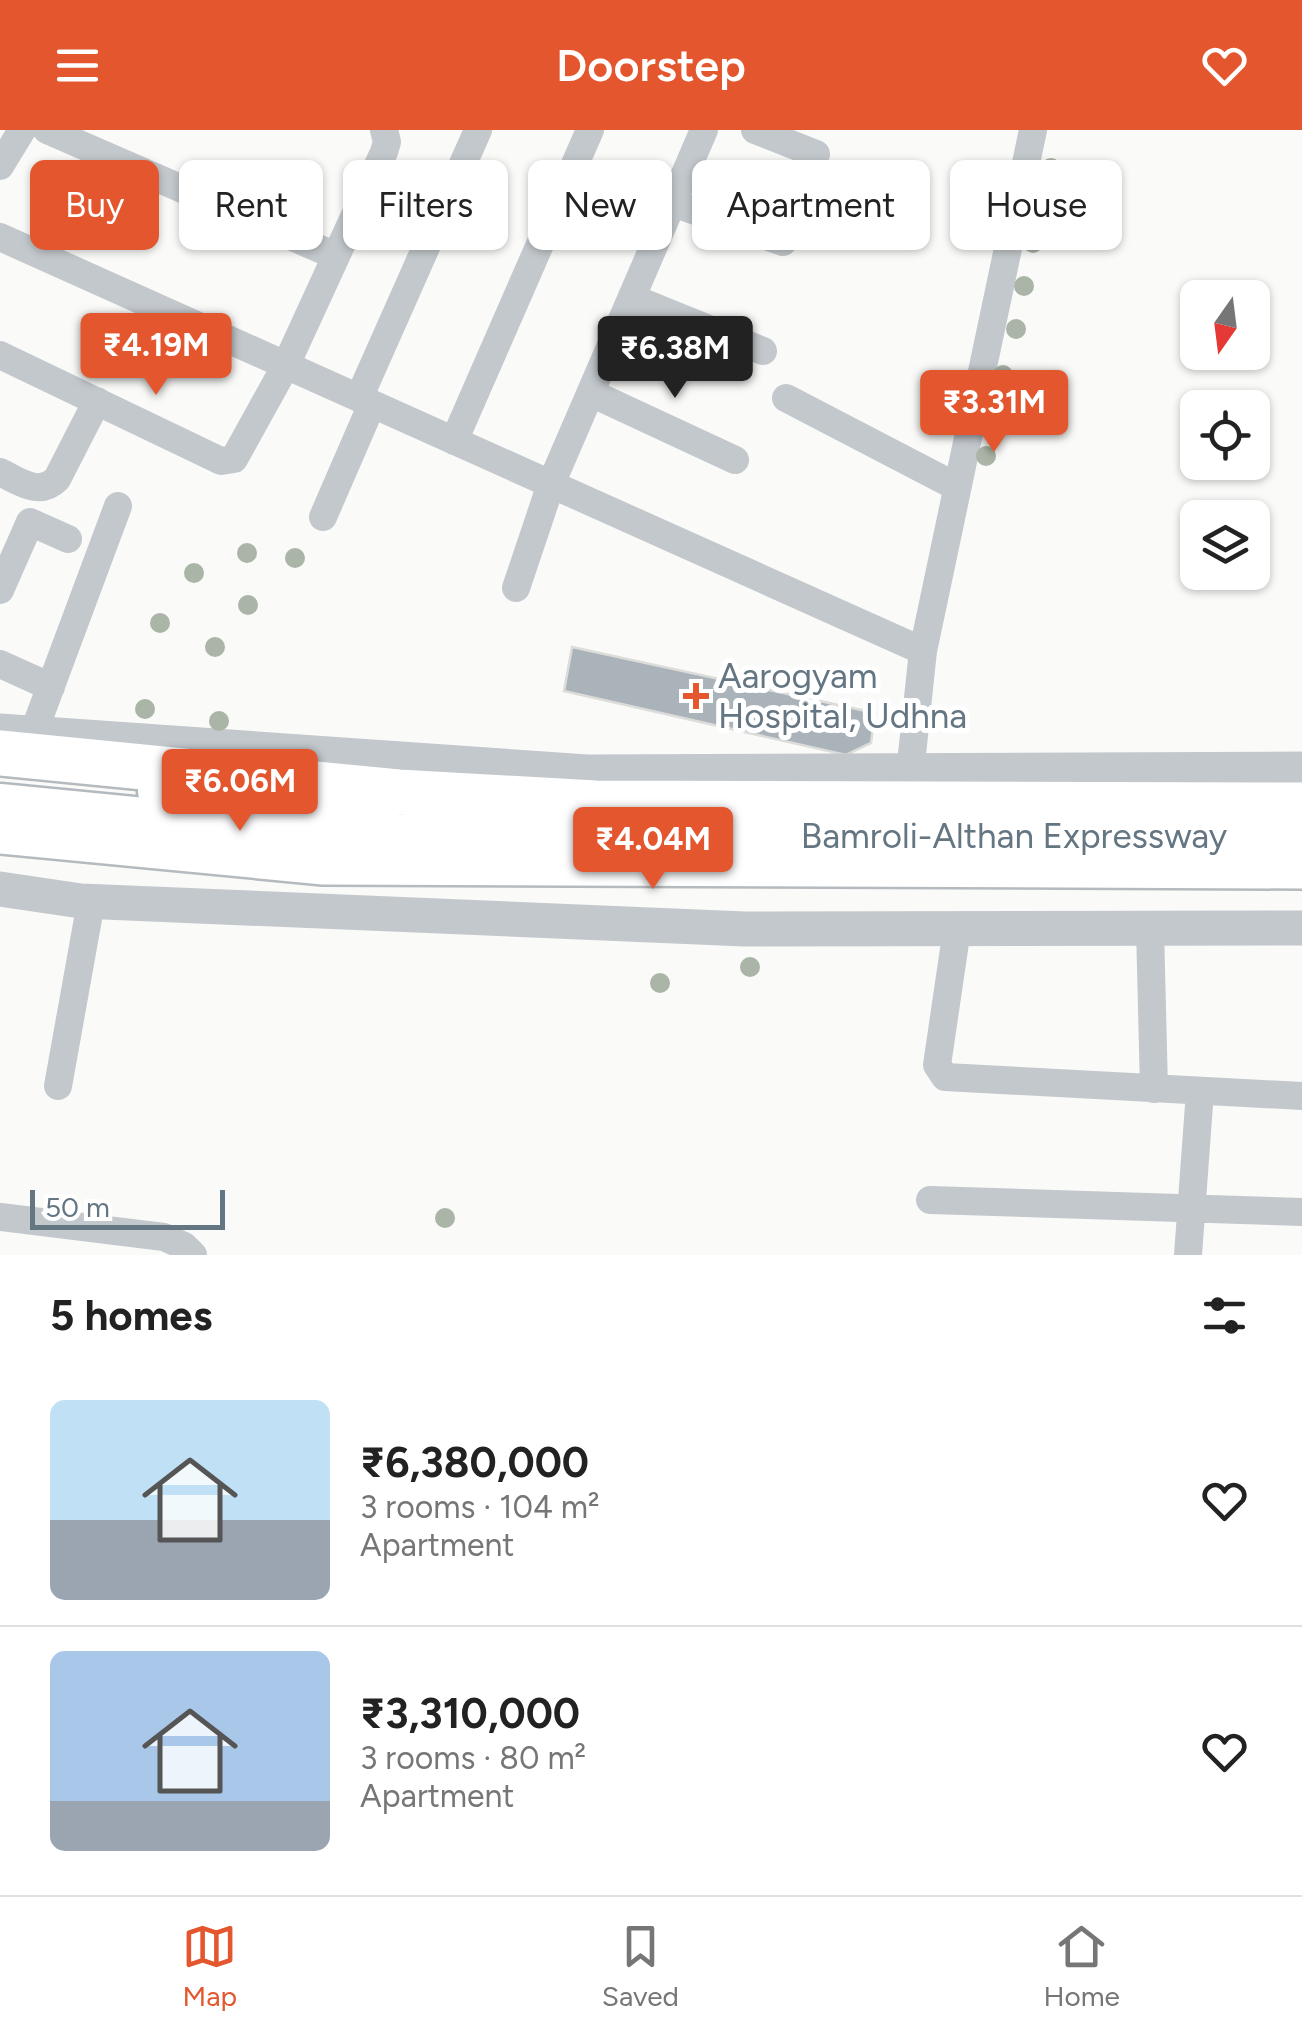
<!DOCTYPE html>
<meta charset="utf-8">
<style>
:root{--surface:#fff;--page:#f2f2f2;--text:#222;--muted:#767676;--line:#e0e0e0;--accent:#e4572e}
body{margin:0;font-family:Figtree,sans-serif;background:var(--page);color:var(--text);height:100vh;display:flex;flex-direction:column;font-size:38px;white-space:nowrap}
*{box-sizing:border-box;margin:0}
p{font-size:32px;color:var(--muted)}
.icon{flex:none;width:55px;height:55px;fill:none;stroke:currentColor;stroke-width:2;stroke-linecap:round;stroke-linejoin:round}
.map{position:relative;height:1125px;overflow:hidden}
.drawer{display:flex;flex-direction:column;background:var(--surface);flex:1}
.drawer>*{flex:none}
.hud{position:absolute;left:30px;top:30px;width:1242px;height:90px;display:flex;gap:20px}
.needle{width:65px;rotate:194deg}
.tools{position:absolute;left:1180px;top:150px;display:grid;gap:20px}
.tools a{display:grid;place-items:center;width:90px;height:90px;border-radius:15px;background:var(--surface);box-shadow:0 2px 8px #0004;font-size:50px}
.scale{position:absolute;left:30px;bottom:25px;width:195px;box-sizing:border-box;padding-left:10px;border:5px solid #657683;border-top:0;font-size:28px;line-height:35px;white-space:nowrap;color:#657683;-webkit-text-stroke:8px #fff;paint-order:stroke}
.price{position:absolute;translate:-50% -85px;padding:0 22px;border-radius:10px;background:var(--accent);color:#fff;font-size:32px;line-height:65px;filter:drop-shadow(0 2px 5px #0008)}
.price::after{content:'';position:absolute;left:50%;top:60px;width:30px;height:22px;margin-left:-15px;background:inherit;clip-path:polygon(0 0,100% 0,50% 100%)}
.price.active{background:#222;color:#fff}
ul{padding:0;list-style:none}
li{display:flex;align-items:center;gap:30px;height:250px;padding:0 50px}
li+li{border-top:2px solid var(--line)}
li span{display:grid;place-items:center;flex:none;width:280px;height:200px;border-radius:15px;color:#555}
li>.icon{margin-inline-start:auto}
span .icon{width:120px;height:120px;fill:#fffc;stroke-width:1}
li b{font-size:42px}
h2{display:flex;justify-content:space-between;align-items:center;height:120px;padding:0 50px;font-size:42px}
.chip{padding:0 35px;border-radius:15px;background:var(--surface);box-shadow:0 2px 8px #0004;font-size:35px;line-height:90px}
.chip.active{background:var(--accent);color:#fff}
header{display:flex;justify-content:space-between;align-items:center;height:130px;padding:0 50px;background:var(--accent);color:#fff;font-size:45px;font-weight:600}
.menu{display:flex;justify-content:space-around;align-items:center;height:140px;border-top:2px solid var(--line);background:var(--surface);font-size:28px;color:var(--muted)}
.menu a{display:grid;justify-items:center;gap:5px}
.menu .active{color:var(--accent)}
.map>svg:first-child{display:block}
.building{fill:#aab3b9;stroke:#dcdcda;stroke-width:2.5}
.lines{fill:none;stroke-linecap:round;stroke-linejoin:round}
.secondary-casing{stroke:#b3babf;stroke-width:45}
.primary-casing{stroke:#b5babe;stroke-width:50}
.minor{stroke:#c3c8cc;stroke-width:28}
.tertiary{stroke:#c3c8cc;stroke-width:35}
.secondary{stroke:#fff;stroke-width:40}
.primary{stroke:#fff;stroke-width:45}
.tree{fill:#aab4a7}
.poi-dot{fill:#e4572e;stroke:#fff;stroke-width:4}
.labels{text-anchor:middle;stroke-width:10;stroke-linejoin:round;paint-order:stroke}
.poi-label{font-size:35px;fill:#657683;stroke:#fff;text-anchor:start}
.street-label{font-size:35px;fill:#657683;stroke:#fff}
</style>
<header><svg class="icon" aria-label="menu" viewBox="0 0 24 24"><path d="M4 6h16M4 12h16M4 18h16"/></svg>Doorstep<svg class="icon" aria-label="heart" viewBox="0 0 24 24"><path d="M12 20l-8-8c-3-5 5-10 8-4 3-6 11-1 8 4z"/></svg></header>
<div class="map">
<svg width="1302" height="1125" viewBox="0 0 1302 1125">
<rect width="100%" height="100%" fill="#fafaf8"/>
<path class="building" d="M572 517 875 583 871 613 846 625 564 561Z"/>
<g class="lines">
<g class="secondary-casing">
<path id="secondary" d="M158 661 379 686
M0 674 329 706 486 703 1302 706"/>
</g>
<g class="primary-casing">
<path id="primary" d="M0 623 398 662 595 673 1302 675
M0 701 324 732 1302 736"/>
</g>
<path class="minor" d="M47 0 336 126
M755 0 816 24
M0 36 22 0
M673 73 783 112
M0 107 923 521
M632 168 763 221
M0 225 221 331 234 329 286 235 384 22 387 12 384 0
M591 263 735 330
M359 268 478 0
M786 268 957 357
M454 311 590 0
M0 342C19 351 39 367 57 349L97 271
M323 387 372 274
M516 458 551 354 704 0
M0 460 30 392 68 409
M0 534 51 557
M33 604 118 376
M910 643 923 521 1033 0
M1150 798 1154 959
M957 799 937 935 945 947 1302 966
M58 956 91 772
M930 1070 1302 1082
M0 1087 164 1107 184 1116 193 1125
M1188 1125 1200 961"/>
<path class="tertiary" d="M0 601 587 642 1302 639
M0 759 81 771 745 799 1302 798"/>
<use href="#secondary" class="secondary"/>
<use href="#primary" class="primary"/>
</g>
<g class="tree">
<circle cx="1051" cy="38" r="10"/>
<circle cx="1044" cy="78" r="10"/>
<circle cx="1033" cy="113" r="10"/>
<circle cx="1024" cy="156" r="10"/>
<circle cx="1016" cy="199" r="10"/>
<circle cx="1003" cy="245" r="10"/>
<circle cx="994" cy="290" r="10"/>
<circle cx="986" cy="326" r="10"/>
<circle cx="247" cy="423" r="10"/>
<circle cx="295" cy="428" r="10"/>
<circle cx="194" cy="443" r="10"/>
<circle cx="248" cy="475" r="10"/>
<circle cx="160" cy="493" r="10"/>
<circle cx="215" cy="517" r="10"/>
<circle cx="145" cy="579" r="10"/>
<circle cx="219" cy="591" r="10"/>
<circle cx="750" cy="837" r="10"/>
<circle cx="660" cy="853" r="10"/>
<circle cx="445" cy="1088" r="10"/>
</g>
<path class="poi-dot" d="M691 551h10v10h10v10h-10v10h-10v-10h-10v-10h10z"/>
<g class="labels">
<g class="poi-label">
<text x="718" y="558">Aarogyam<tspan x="718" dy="40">Hospital, Udhna</tspan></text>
</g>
<g class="street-label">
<text x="1014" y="718">Bamroli-Althan Expressway</text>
</g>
</g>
</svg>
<div class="tools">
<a><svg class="needle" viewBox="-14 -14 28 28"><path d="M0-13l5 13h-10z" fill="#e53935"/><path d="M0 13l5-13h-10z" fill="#767676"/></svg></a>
<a><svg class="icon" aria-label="locate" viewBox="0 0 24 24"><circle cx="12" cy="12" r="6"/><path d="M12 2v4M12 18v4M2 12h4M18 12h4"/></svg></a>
<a><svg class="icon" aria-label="layers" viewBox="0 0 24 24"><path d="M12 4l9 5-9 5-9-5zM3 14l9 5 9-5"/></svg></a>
</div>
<div class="scale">50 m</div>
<b class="price" style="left:156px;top:268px">₹4.19M</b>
<b class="price active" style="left:675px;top:271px">₹6.38M</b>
<b class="price" style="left:994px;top:325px">₹3.31M</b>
<b class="price" style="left:240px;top:704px">₹6.06M</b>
<b class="price" style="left:653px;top:762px">₹4.04M</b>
<div class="hud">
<a class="chip active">Buy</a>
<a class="chip">Rent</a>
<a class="chip">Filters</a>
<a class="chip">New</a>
<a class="chip">Apartment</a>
<a class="chip">House</a>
</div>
</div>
<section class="drawer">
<h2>5 homes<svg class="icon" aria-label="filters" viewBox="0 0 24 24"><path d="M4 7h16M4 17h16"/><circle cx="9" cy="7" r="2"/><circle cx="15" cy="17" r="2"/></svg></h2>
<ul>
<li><span style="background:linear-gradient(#bfe0f5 60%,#9aa5b1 0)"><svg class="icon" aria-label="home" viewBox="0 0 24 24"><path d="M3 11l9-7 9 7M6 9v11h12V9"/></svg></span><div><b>₹6,380,000</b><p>3 rooms · 104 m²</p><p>Apartment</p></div><svg class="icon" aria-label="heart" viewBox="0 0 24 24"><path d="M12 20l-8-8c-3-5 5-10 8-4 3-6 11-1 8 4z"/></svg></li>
<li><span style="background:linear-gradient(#a9c7e8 75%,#9aa5b1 0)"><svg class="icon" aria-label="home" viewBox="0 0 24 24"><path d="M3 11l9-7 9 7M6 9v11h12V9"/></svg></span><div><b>₹3,310,000</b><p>3 rooms · 80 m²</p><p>Apartment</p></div><svg class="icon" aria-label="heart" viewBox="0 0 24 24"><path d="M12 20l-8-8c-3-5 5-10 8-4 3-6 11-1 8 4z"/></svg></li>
</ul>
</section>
<nav class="menu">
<a class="active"><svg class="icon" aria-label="map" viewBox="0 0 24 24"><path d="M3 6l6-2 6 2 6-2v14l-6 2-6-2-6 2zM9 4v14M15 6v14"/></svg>Map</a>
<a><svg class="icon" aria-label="saved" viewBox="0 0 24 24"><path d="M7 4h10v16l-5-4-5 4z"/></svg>Saved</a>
<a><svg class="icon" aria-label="home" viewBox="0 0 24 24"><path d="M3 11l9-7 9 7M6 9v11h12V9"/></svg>Home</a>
</nav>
